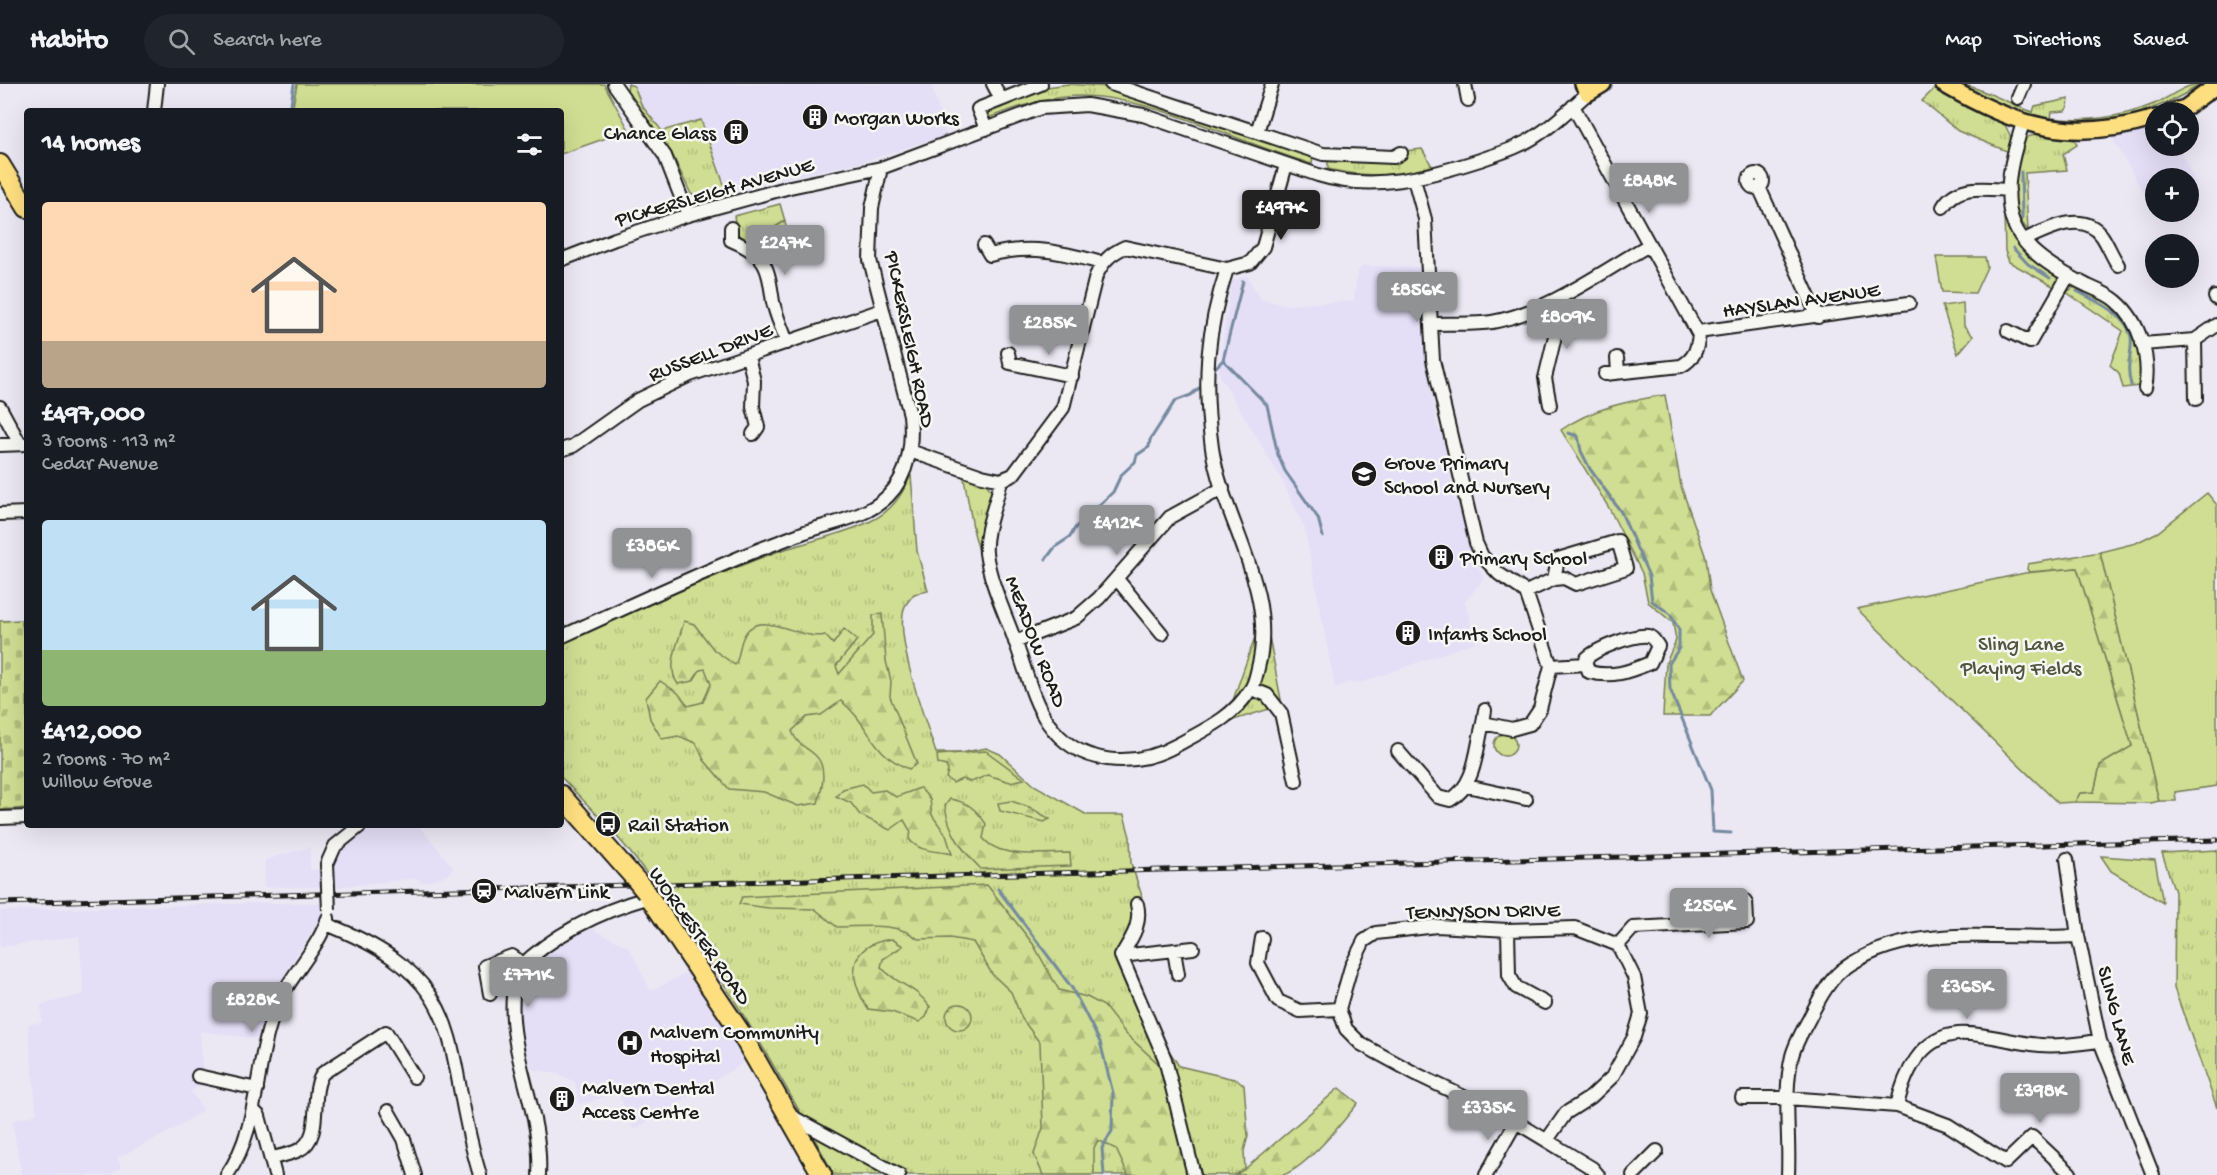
<!DOCTYPE html>
<meta charset="utf-8">
<style>
:root{--surface:#171b24;--page:#20242c;--text:#f1f3f6;--muted:#9ea1a6;--line:#363941;--accent:#919294}
body{margin:0;font-family:"Gochi Hand",sans-serif;background:var(--page);color:var(--text);height:100vh;display:flex;flex-direction:column;font-size:22px;white-space:nowrap}
*{box-sizing:border-box;margin:0}
p{font-size:20px;color:var(--muted)}
.icon{flex:none;width:33px;height:33px;fill:none;stroke:currentColor;stroke-width:2;stroke-linecap:round;stroke-linejoin:round}
.map{position:relative;flex:1;overflow:hidden}
.sheet{position:absolute;left:24px;top:24px;width:540px;height:720px;display:flex;flex-direction:column;background:var(--surface);border-radius:6px;box-shadow:0 6px 24px #0002}
.sheet>*{flex:none}
.tools{position:absolute;left:2145px;top:18px;display:grid;gap:12px}
.tools a{display:grid;place-items:center;width:54px;height:54px;border-radius:50%;background:var(--surface);box-shadow:0 6px 24px #0002;font-size:30px}
.price{position:absolute;translate:-50% -51px;padding:0 14px;border-radius:6px;background:var(--accent);color:#fff;font-size:20px;line-height:39px;filter:drop-shadow(0 2px 3px #0008)}
.price::after{content:'';position:absolute;left:50%;top:36px;width:18px;height:14px;margin-left:-9px;background:inherit;clip-path:polygon(0 0,100% 0,50% 100%)}
.price.selected{background:#222;color:#fff}
ul{padding:0;list-style:none}
li{display:grid;align-content:center;gap:12px;height:318px;padding:0 18px}
li span{display:grid;place-items:center;height:186px;border-radius:6px;color:#555}
li>.icon{margin-inline-start:auto}
span .icon{width:108px;height:108px;fill:#fffc;stroke-width:1}
li b{font-size:26px}
h2{display:flex;justify-content:space-between;align-items:center;height:72px;padding:0 18px;font-size:26px}
header{display:flex;align-items:center;gap:36px;box-sizing:border-box;height:84px;padding:0 30px;background:var(--surface);border-bottom:2px solid var(--line)}
header strong{font-size:28px}
nav{display:flex;gap:33px;margin-inline-start:auto;font-size:21px}
.search{width:420px;height:54px;background:var(--page);display:flex;align-items:center;gap:15px;box-sizing:border-box;padding:0 21px;border-radius:33px;color:var(--muted);font-size:22px}
.map>svg:first-child{display:block}
.built{fill:#e4def6}
.grass{fill:url(#grass-tufts);stroke:#767d57;stroke-width:1.5}
.forest{fill:url(#forest-firs);stroke:#767d57;stroke-width:1.5}
.cemetery{fill:url(#cemetery-stones);stroke:#767d57;stroke-width:1.5}
.green{fill:#cfde92;stroke:#767d57;stroke-width:1.5}
.lines{fill:none;stroke-linecap:round;stroke-linejoin:round}
.stream{stroke:#74899f;stroke-width:3}
.minor-casing{stroke:#1c1c1c;stroke-width:16}
.major-casing{stroke:#1c1c1c;stroke-width:20}
.highway-casing{stroke:#1c1c1c;stroke-width:22}
.minor{stroke:#f6f6f2;stroke-width:12}
.major{stroke:#fedf80;stroke-width:15}
.highway{stroke:#fedf80;stroke-width:18}
.rail-casing{stroke:#1c1c1c;stroke-width:5}
.rail{stroke:#f6f6f2;stroke-width:3;stroke-dasharray:9;stroke-linecap:butt}
.minor-bridge-casing{stroke:#1c1c1c;stroke-width:16;stroke-linecap:butt}
.highway-bridge-casing{stroke:#1c1c1c;stroke-width:22;stroke-linecap:butt}
.minor-bridge{stroke:#f6f6f2;stroke-width:12}
.highway-bridge{stroke:#fedf80;stroke-width:18}
.labels{text-anchor:middle;stroke-width:5;stroke-linejoin:round;paint-order:stroke}
.poi-label{font-size:21px;fill:#1c1c1c;stroke:#f6f6f2;text-anchor:start}
.street-label{font-size:21px;fill:#1c1c1c;stroke:#f6f6f2}
.park-label{font-size:21px;fill:#52563f;stroke:#f6f6f2}
</style>
<header>
<strong>Habito</strong>
<div class="search"><svg class="icon" aria-label="search" viewBox="0 0 24 24"><circle cx="10" cy="10" r="6"/><path d="M15 15l6 6"/></svg>Search here</div>
<nav><a>Map</a><a>Directions</a><a>Saved</a></nav>
</header>
<div class="map">
<svg width="2217" height="1091" viewBox="0 0 2217 1091">
<defs>
<pattern id="grass-tufts" width="24" height="20" patternUnits="userSpaceOnUse" patternTransform="scale(1.5)"><rect width="24" height="20" fill="#cfde92"/><path d="M3 7l-1-3M5 7V3M7 7l1-3M15 17l-1-3M17 17v-4M19 17l1-3" fill="none" stroke="#b1be7d"/></pattern>
<pattern id="forest-firs" width="22" height="20" patternUnits="userSpaceOnUse" patternTransform="scale(1.5)"><rect width="22" height="20" fill="#cfde92"/><path d="M5 1l3.5 6h-7zM16 11l3.5 6h-7z" fill="#b1be7d"/></pattern>
<pattern id="cemetery-stones" width="16" height="16" patternUnits="userSpaceOnUse" patternTransform="scale(1.5)"><rect width="16" height="16" fill="#cfde92"/><path d="M2 7V4a2 2 0 0 1 4 0v3zM10 15v-3a2 2 0 0 1 4 0v3z" fill="#b1be7d"/></pattern>
</defs>
<rect width="100%" height="100%" fill="#ebe8f4"/>
<filter id="ink" filterUnits="userSpaceOnUse"><feTurbulence type="fractalNoise" baseFrequency=".0167" numOctaves="2"/><feDisplacementMap in="SourceGraphic" scale="12" xChannelSelector="R" yChannelSelector="G"/><feConvolveMatrix kernelMatrix="1 2 1 2 8 2 1 2 1" color-interpolation-filters="sRGB"/></filter>
<g filter="url(#ink)">
<path class="built" d="M629 0H931L946 51 863 78 782 94 727 109 718 82 662 47 642 22 634 2Z
M2155 40 2156 62H2182L2181 68 2197 102 2189 106 2188 94H2156L2155 121 2152 123 2110 50Z
M1362 182 1421 183 1425 263 1437 342 1449 363 1448 385 1455 416 1460 424 1469 463 1484 494 1465 518 1475 558 1363 598H1350L1335 604 1305 445 1282 396 1219 290 1231 198 1247 191 1260 215 1287 221 1354 217 1357 190Z
M376 741H418L453 783 447 791 421 799 417 794 335 803H264L265 776 310 763V786L322 785 334 781 337 772 345 764Z
M261 819H322V832L284 891 267 926 258 955 200 947 203 1000 191 1007 203 1026 176 1044 117 1074 121 1084 110 1091H22L12 1037 37 1030 28 940 42 939 41 921 84 910 79 852 0 863V827Z
M589 843 629 864 651 907 690 887 746 977 634 1046 619 1010 579 1020 575 998 559 990 531 985 520 941 519 913 524 889 554 865Z"/>
<path class="grass" d="M628 0 634 2 642 22 662 47 701 36 727 109 701 114 691 110 671 68 627 7Z
M1068 0 1110 3 1313 70 1312 80C1242 60 1152 12 1080 12 1049 12 1017 23 988 34L984 32 986 25 1040 4Z
M1957 0C1974 0 2014 22 2033 28L2035 22 2069 15 2068 23 2065 27 2052 28 2051 34C2084 39 2123 33 2154 20 2169 14 2185 0 2201 0 2154 31 2084 50 2029 33 2003 25 1981 13 1957 0Z
M1935 4 2005 41 2012 55 2009 68 1958 47 1922 17Z
M2036 50 2075 56 2077 61 2063 70 2067 86 2025 89 2028 146C2006 124 2012 81 2025 54Z
M1422 65 1432 82C1398 94 1363 93 1328 85V78L1332 75Z
M780 120 785 137 761 152V165L737 150 734 132Z
M2004 128 2020 161 2037 179 2057 193 2058 205 2009 178 2005 167Z
M2078 201C2089 207 2102 212 2112 219 2137 238 2144 274 2139 302L2123 304 2119 289 2110 281 2123 247 2066 208Z
M963 389C977 394 990 397 993 413L983 481 974 449Z
M911 391 917 467 928 507 914 510C911 514 905 520 904 525 895 556 926 638 936 669H960L986 664 1000 670 1034 701 1087 731H1124L1130 753 1131 779 1141 809 1145 836 1128 882 1164 959 1179 982 1238 996 1244 1001 1248 1052 1244 1067 1245 1085 1235 1091H834C774 978 707 863 626 763 606 739 583 716 561 693V560C631 529 699 497 771 470 803 458 840 452 871 437 892 427 902 411 911 391Z
M1266 536 1282 621 1224 639 1249 615Z
M1257 547 1258 555 1248 600 1231 622Z
M2217 766V1024L2174 904 2175 808 2162 769Z"/>
<path class="forest" d="M1665 311 1681 402 1706 474 1710 506 1743 597 1710 632H1663L1666 579 1676 556 1673 539 1648 518 1642 489 1609 424 1561 346C1592 324 1628 317 1665 311Z
M2100 468 2159 717 2151 719 2075 718 2080 709 2094 708 2100 681 2132 662 2077 484 2029 488 2027 485 2028 480Z
M882 530 886 577 891 597 890 613 917 680 909 685C870 669 871 641 841 617L821 631 807 633 792 647C797 661 805 662 815 671 828 683 822 704 818 719L798 722 764 708 729 705 704 676 696 659 678 652 662 655 650 635 646 614 660 597 678 609 688 622 703 618 711 600 705 585 700 586 693 597 678 600C665 583 680 555 684 537L694 540 714 566 735 581C740 572 739 562 743 554 757 520 801 558 825 551L833 560 844 545 857 556 836 582 839 590 873 551V531Z
M986 667 1024 695 1010 698 988 691 971 698 962 695 953 699 946 694 948 687 946 682 938 680 937 671Z
M863 700 871 708 885 706 896 713 920 704 930 715 932 731 946 751 952 770C935 766 920 769 909 755L911 748 904 736 890 746 860 731 851 719 836 712 843 705Z
M950 715C968 718 976 725 986 740L983 754C1000 776 1045 769 1070 769L1071 782 981 785C962 766 949 749 945 722Z
M1011 717 1029 723 1050 735 1044 738 1000 727 998 719Z
M987 801 1033 860 1059 906 1087 913 1104 922 1126 950 1162 983 1188 1091H1128L1116 1065 1098 1056 1094 1064V1091H1043L1034 1070 1043 1044 1040 959 1022 935 1011 908 992 890 973 858 950 854 918 855C898 837 862 843 837 843L815 825 769 824 739 820 742 813Z
M892 855 903 862 883 875 881 883C898 902 916 902 930 923L926 933 919 938 892 928 868 925C848 893 846 861 892 855Z
M946 933a13 13 0 1 1 26 0a13 13 0 1 1-26 0Z
M1339 1004 1358 1019C1342 1039 1307 1083 1283 1091 1270 1091 1249 1091 1235 1091L1245 1085Z"/>
<path class="cemetery" d="M21 536 27 561V724L0 726V537Z"/>
<path class="green" d="M297 0H604L629 46 561 70V27H292Z
M785 137 788 155 761 165V152Z
M1936 173H1985L1987 183 1975 209 1942 208Z
M1963 219 1964 242 1973 252 1958 270 1942 222Z
M2207 409 2217 421V702L2175 708 2176 717H2159L2100 468 2136 459 2158 448Z
M2077 484 2132 662 2100 681 2094 708 2080 709 2075 718 2058 719 1857 525 2025 489Z
M1494 661a11 11 0 1 1 22 0a11 11 0 1 1-22 0Z
M2101 772 2155 776 2163 819 2111 787Z"/>
<g class="lines">
<path class="stream" d="M290 27 294 0
M2021 88 2022 135
M2013 164 2028 180 2050 194
M2077 207C2095 217 2128 230 2131 253 2133 270 2125 280 2131 301
M1223 276 1267 321 1278 371 1285 387 1318 434 1323 453
M1213 286 1223 276 1243 197
M1568 349 1578 352 1581 367 1590 385 1621 428 1649 492 1652 517 1670 530 1679 546V564L1669 580 1670 605 1711 706 1713 748 1731 749
M1046 475 1055 463 1070 453 1075 444 1113 408 1121 391 1135 378 1137 371 1149 363 1150 356 1175 317 1191 311 1199 304
M998 805 1072 904 1100 958 1113 1009 1112 1047 1102 1064 1104 1091"/>
<g class="minor-casing">
<path id="minor" d="M614 0 665 72 688 131
M993 0 1001 15
M1111 0 1323 70 1394 73 1401 69
M1465 0 1468 16
M2018 14 2024 0
M1573 22 1699 251C1697 266 1694 275 1681 282L1605 290
M154 27 157 0
M2023 39C2015 64 2006 93 2009 120 2012 162 2054 185 2088 202 2097 206 2108 210 2116 217 2140 237 2151 275 2145 304
M986 45 978 25 1041 0
M1257 48 1272 0
M1749 97a7 7 0 1 1 14 0a7 7 0 1 1-14 0Z
M1759 103 1818 233
M1943 123C1957 99 1985 105 2009 106
M731 144V156C767 171 768 183 773 218 776 232 783 246 787 259
M2024 156C2046 146 2083 125 2102 152 2108 161 2112 172 2118 181
M984 161 990 171C1032 160 1061 168 1102 179
M561 176 615 155 688 131 790 103 881 84 1041 24 1087 21 1143 31 1318 91C1373 108 1427 93 1480 76 1500 69 1521 63 1539 50 1556 39 1572 23 1588 9
M2215 213 2217 215
M1546 220 1555 252 1545 294 1550 321
M1432 240C1451 239 1473 241 1492 238 1548 228 1600 189 1649 161
M2008 247 2030 258 2068 192
M1698 248 1909 219
M2195 256 2196 315
M2142 260 2195 256 2217 241
M1008 269 1010 279 1072 292
M748 273 754 297 753 323 758 343 753 350
M1617 274 1618 288
M0 323 20 360
M0 361 26 360
M561 366 573 362 638 316 690 291 882 226
M910 367 982 392 1001 396 1013 391 1063 324 1096 192C1103 177 1110 170 1125 163L1227 185 1250 179 1263 163 1286 81
M1001 396C997 419 984 445 986 469 990 499 1005 529 1015 557 1025 583 1032 616 1048 639 1078 682 1134 685 1177 661 1204 646 1233 634 1250 606 1255 600 1256 592 1258 584 1278 506 1223 438 1212 364 1203 299 1206 248 1227 185
M0 430 27 429
M1117 495 1162 550
M1526 508 1554 495 1558 475 1618 457 1626 484 1576 500 1564 494 1554 495
M561 553C626 523 691 493 758 466 774 460 789 454 805 448 833 438 866 434 888 412 909 391 913 359 910 331L870 176 872 124 881 84
M1015 558 1076 534 1099 514 1170 433 1223 404
M1551 582 1586 580 1589 588C1612 594 1628 588 1650 579L1658 562C1655 558 1653 553 1648 552 1634 550 1595 565 1586 575V580
M1252 605 1267 611 1281 629 1296 697
M1483 639 1485 626
M1398 667 1438 713 1450 716C1476 702 1476 665 1483 639L1512 645 1530 640 1540 625 1551 582 1526 508 1499 490 1482 472 1476 459 1433 276 1425 135 1414 95
M1467 702 1526 715
M0 734 27 733
M2067 775 2078 852 2100 957 2153 1091
M327 780 335 762 361 741
M1137 820C1142 841 1131 855 1121 872L1165 975 1194 1091
M326 840C477 899 440 963 480 1091
M1508 846 1509 891 1516 903 1545 919
M1262 854 1258 879 1278 917 1300 927 1339 925
M1618 861 1633 844 1747 838 1746 817
M1174 867 1178 890
M1121 872 1193 864
M490 910 485 882 512 872 523 880
M198 992 257 1005
M1742 1014H1787L1897 1022 1948 1041 2006 1078 2032 1053 2070 1089
M1897 1022C1904 991 1920 953 1958 950 1980 948 2016 959 2040 961 2060 963 2081 959 2100 957
M253 1026 259 1032 275 1091
M388 1027 404 1055 415 1091
M789 1031 899 1091
M1547 1056 1566 1029 1591 1013 1612 993 1634 953 1641 930 1634 893 1618 861 1575 844 1508 846 1437 842 1376 849 1364 857 1351 883 1339 925 1346 945 1361 960 1418 991 1516 1038 1592 1084 1598 1091
M272 1074C281 1072 291 1070 299 1066 325 1052 308 1010 323 989L386 948 414 993
M227 1091C260 1043 254 982 274 929 287 893 317 868 328 834
M539 1091C543 1029 508 971 513 912 514 902 517 893 519 884 556 848 601 827 650 813
M1486 1091 1516 1038
M1633 1091 1657 1067
M1788 1091C1790 1051 1783 1011 1792 972 1795 960 1803 946 1809 935 1817 919 1828 897 1842 886 1909 836 2000 857 2078 852"/>
</g>
<g class="major-casing">
<path id="major" d="M1583 0 1588 9 1603 0
M1943 0C2018 43 2070 60 2156 34
M2171 28 2185 24 2217 1"/>
</g>
<g class="highway-casing">
<path id="highway" d="M0 80 27 124
M561 711 637 797
M646 808 739 946 822 1091"/>
</g>
<use href="#minor" class="minor"/>
<use href="#major" class="major"/>
<use href="#highway" class="highway"/>
<g class="rail-casing">
<path id="rail" d="M0 819 2217 756"/>
</g>
<use href="#rail" class="rail"/>
<g class="minor-bridge-casing">
<path id="minor-bridge" d="M327 780 329 826"/>
</g>
<g class="highway-bridge-casing">
<path id="highway-bridge" d="M637 797 646 808"/>
</g>
<use href="#minor-bridge" class="minor-bridge"/>
<use href="#highway-bridge" class="highway-bridge"/>
</g>
</g>
<defs>
<g id="building-disc" transform="scale(1.35)"><circle r="9.5" fill="#1c1c1c" stroke="#f6f6f2"/><path d="M-4-6H4V6H1V3H-1V6H-4ZM-2.5-4.3h1.7v1.8h-1.7ZM.8-4.3h1.7v1.8H.8ZM-2.5-1h1.7V.8h-1.7ZM.8-1h1.7V.8H.8Z" fill="#fff"/></g>
<g id="school-disc" transform="scale(1.35)"><circle r="9.5" fill="#1c1c1c" stroke="#f6f6f2"/><path d="M0-5L7-2L0 1L-7-2ZM-4 1L0 2.5L4 1V4Q0 6-4 4Z" fill="#fff"/></g>
<g id="bus-disc" transform="scale(1.35)"><circle r="9.5" fill="#1c1c1c" stroke="#f6f6f2"/><path d="M-5-6H5V4H4V6H2V4H-2V6H-4V4H-5ZM-3.5-4V0h7V-4ZM-3.5 1.2v1.5H-2V1.2ZM2 1.2v1.5H3.5V1.2Z" fill="#fff"/></g>
<g id="station-disc" transform="scale(1.35)"><circle r="9.5" fill="#1c1c1c" stroke="#f6f6f2"/><path d="M-3-6H3Q5-6 5-4V2Q5 4 3 4L4.5 6H3L1.5 4h-3L-3 6H-4.5L-3 4Q-5 4-5 2V-4Q-5-6-3-6ZM-3.5-4v3h7v-3ZM-3.5 1v1.5H-2V1ZM2 1v1.5H3.5V1Z" fill="#fff"/></g>
<g id="hospital-disc" transform="scale(1.35)"><circle r="9.5" fill="#1c1c1c" stroke="#f6f6f2"/><path d="M-5-5h3v3.5h4V-5h3V5h-3V1.5h-4V5h-3Z" fill="#fff"/></g>
</defs>
<g fill-rule="evenodd">
<use href="#building-disc" x="815" y="33"/>
<use href="#building-disc" x="736" y="48"/>
<use href="#school-disc" x="1364" y="390"/>
<use href="#building-disc" x="1441" y="473"/>
<use href="#building-disc" x="1408" y="549"/>
<use href="#bus-disc" x="608" y="740"/>
<use href="#station-disc" x="484" y="807"/>
<use href="#hospital-disc" x="630" y="959"/>
<use href="#building-disc" x="562" y="1015"/>
</g>
<g class="labels">
<g class="poi-label">
<text x="834" y="40">Morgan Works</text>
<text x="716" y="55" text-anchor="end">Chance Glass</text>
<text x="1384" y="385">Grove Primary<tspan x="1384" dy="24">School and Nursery</tspan></text>
<text x="1460" y="480">Primary School</text>
<text x="1428" y="556">Infants School</text>
<text x="628" y="747">Rail Station</text>
<text x="504" y="814">Malvern Link</text>
<text x="650" y="954">Malvern Community<tspan x="650" dy="24">Hospital</tspan></text>
<text x="582" y="1010">Malvern Dental<tspan x="582" dy="24">Access Centre</tspan></text>
</g>
<g class="street-label">
<text transform="translate(714 107) rotate(-16)" y="7">PICKERSLEIGH AVENUE</text>
<text transform="translate(1801 215) rotate(-8)" y="7">HAYSLAN AVENUE</text>
<text transform="translate(911 255) rotate(78)" y="7">PICKERSLEIGH ROAD</text>
<text transform="translate(710 267) rotate(-21)" y="7">RUSSELL DRIVE</text>
<text transform="translate(1037 557) rotate(69)" y="7">MEADOW ROAD</text>
<text transform="translate(1483 826) rotate(-1)" y="7">TENNYSON DRIVE</text>
<text transform="translate(701 851) rotate(55)" y="7">WORCESTER ROAD</text>
<text transform="translate(2118 931) rotate(75)" y="7">SLING LANE</text>
</g>
<g class="park-label">
<text x="2021" y="566">Sling Lane<tspan x="2021" dy="24">Playing Fields</tspan></text>
</g>
</g>
</svg>
<div class="tools">
<a><svg class="icon" aria-label="locate" viewBox="0 0 24 24"><circle cx="12" cy="12" r="6"/><path d="M12 2v4M12 18v4M2 12h4M18 12h4"/></svg></a>
<a>+</a>
<a>−</a>
</div>
<b class="price" style="left:1649px;top:130px">£848K</b>
<b class="price selected" style="left:1281px;top:157px">£497K</b>
<b class="price" style="left:785px;top:192px">£247K</b>
<b class="price" style="left:1417px;top:239px">£856K</b>
<b class="price" style="left:1567px;top:266px">£809K</b>
<b class="price" style="left:1049px;top:272px">£285K</b>
<b class="price" style="left:1117px;top:472px">£412K</b>
<b class="price" style="left:652px;top:495px">£386K</b>
<b class="price" style="left:1709px;top:855px">£256K</b>
<b class="price" style="left:528px;top:924px">£771K</b>
<b class="price" style="left:1967px;top:936px">£365K</b>
<b class="price" style="left:252px;top:949px">£828K</b>
<b class="price" style="left:2040px;top:1040px">£398K</b>
<b class="price" style="left:1488px;top:1057px">£335K</b>
<section class="sheet">
<h2>14 homes<svg class="icon" aria-label="filters" viewBox="0 0 24 24"><path d="M4 7h16M4 17h16"/><circle cx="9" cy="7" r="2"/><circle cx="15" cy="17" r="2"/></svg></h2>
<ul>
<li><span style="background:linear-gradient(#ffd9b3 75%,#b9a48a 0)"><svg class="icon" aria-label="home" viewBox="0 0 24 24"><path d="M3 11l9-7 9 7M6 9v11h12V9"/></svg></span><div><b>£497,000</b><p>3 rooms · 113 m²</p><p>Cedar Avenue</p></div></li>
<li><span style="background:linear-gradient(#bfe0f5 70%,#8fb573 0)"><svg class="icon" aria-label="home" viewBox="0 0 24 24"><path d="M3 11l9-7 9 7M6 9v11h12V9"/></svg></span><div><b>£412,000</b><p>2 rooms · 70 m²</p><p>Willow Grove</p></div></li>
</ul>
</section>
</div>
